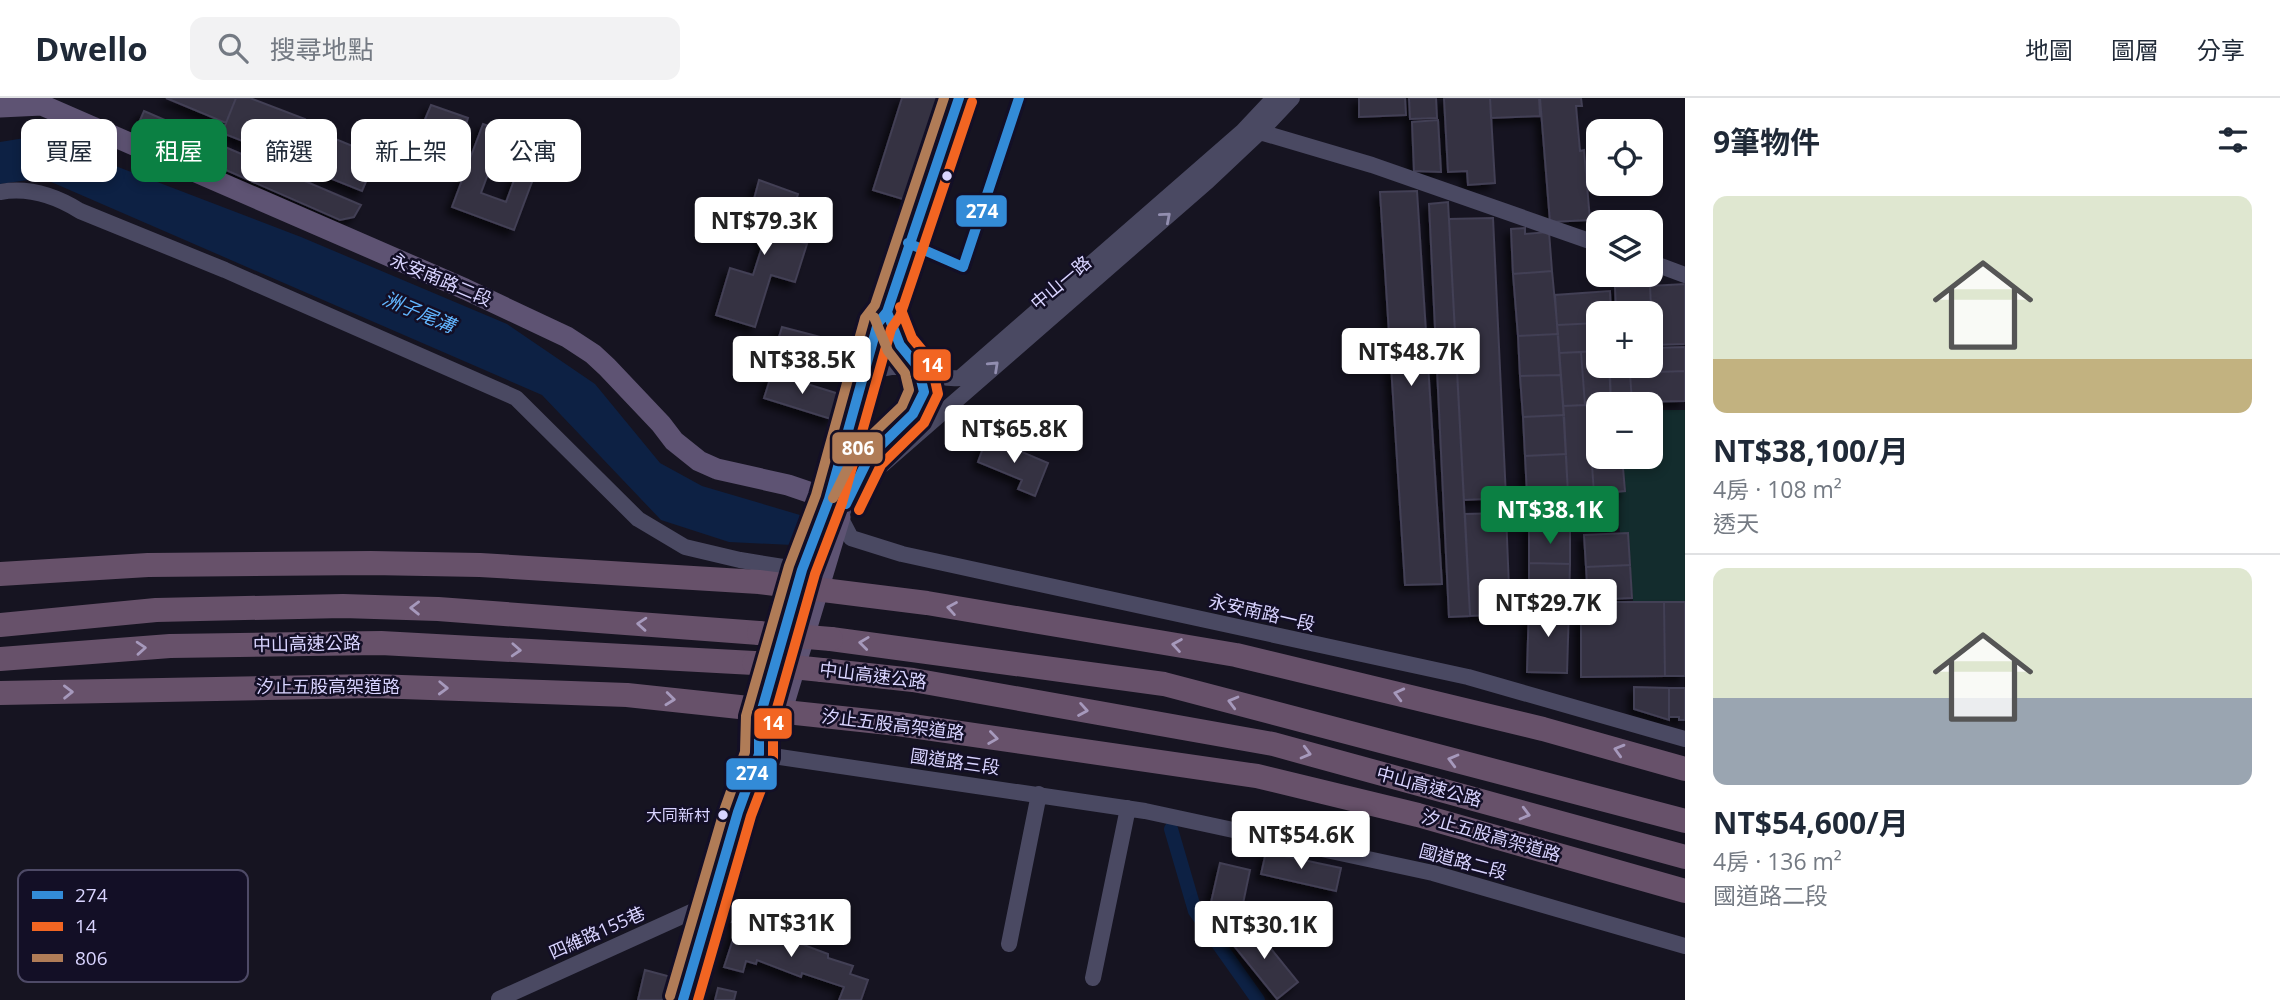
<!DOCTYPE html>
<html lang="zh-TW">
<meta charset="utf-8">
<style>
:root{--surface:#fff;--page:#f2f2f3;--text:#1f2937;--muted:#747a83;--line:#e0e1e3;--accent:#0b8043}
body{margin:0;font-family:"Open Sans","Noto Sans TC",sans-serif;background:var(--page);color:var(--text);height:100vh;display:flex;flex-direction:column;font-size:26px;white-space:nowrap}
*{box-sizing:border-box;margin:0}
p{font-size:23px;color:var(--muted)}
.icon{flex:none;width:38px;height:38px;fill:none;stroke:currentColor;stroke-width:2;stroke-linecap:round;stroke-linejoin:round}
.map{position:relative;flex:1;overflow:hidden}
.details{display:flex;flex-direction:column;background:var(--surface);width:595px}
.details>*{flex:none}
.banner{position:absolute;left:21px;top:21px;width:665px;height:63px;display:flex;gap:14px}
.fabs{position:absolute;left:1586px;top:21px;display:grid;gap:14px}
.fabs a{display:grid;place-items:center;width:77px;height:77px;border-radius:14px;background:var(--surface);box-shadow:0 4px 10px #0003;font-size:35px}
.price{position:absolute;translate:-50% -60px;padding:0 16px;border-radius:7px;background:#fff;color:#222;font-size:23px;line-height:46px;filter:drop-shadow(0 2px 4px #0008)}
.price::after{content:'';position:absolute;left:50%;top:42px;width:21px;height:16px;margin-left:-10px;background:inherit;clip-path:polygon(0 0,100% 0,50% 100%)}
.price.selected{background:var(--accent);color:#fff}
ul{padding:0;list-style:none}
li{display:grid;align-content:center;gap:14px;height:371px;padding:0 28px}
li+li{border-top:2px solid var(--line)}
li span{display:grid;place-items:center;height:217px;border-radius:14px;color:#555}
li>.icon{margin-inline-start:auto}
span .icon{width:126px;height:126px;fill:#fffc;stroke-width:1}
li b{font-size:30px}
h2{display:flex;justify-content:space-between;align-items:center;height:84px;padding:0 28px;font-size:30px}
.tag{padding:0 24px;border-radius:14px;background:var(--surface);box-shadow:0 4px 10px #0003;font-size:24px;line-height:63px}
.tag.selected{background:var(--accent);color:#fff}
header{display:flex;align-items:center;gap:42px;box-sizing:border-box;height:98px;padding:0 35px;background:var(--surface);border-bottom:2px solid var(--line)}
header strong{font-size:33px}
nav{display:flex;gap:38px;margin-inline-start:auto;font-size:24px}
.search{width:490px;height:63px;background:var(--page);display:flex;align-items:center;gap:18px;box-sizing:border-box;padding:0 24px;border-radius:14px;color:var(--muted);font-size:26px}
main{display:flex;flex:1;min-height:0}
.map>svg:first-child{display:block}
.green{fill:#132c2d}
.water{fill:#0d2144}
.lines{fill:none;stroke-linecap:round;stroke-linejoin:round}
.canal{stroke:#0d2144;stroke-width:14}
.building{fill:#343243;stroke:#433f54;stroke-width:2;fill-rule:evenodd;filter:url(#shadow)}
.minor{stroke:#4a4962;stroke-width:16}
.major{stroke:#5e5373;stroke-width:21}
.highway{stroke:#67516a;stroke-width:24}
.highway-bridge{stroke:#67516a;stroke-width:24}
.bus-1-casing{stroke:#130f26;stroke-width:16}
.bus-2-casing{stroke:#130f26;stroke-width:16}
.bus-3-casing{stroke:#130f26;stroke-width:16}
.bus-1{stroke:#338bd7;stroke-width:10}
.bus-2{stroke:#f26522;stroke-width:10}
.bus-3{stroke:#b07c57;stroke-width:10}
.oneway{stroke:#928eb0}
.oneway2{stroke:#a699bc}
.bus-dot{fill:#d9d4ff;stroke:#130f26;stroke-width:2.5}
.labels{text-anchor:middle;stroke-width:5;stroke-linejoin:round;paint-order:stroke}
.bus-label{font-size:16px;fill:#d9d4ff;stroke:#130f26;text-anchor:end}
.street-label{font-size:18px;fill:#d9d4ff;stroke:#130f26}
.water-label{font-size:19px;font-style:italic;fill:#62b6ff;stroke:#130f26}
.key{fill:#130f26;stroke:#4e4a67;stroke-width:2}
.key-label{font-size:19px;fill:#d9d4ff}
.line-badge{stroke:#130f26;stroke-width:2.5}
.badge-label{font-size:19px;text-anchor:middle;font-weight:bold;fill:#fff}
</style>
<header>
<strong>Dwello</strong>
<div class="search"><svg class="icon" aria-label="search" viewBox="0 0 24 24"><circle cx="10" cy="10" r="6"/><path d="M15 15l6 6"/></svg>搜尋地點</div>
<nav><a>地圖</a><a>圖層</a><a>分享</a></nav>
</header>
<main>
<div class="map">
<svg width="1685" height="902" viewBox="0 0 1685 902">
<defs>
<filter id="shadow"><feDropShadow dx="-5.5" dy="5.5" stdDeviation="3.5" flood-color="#0009"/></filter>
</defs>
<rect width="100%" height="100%" fill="#161421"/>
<path class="green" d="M1650 312H1685V504H1633L1628 436 1620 435 1616 394 1625 393 1622 359H1650Z"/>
<path class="water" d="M37 38 301 139 507 226 595 286 660 365 702 388 800 417 792 447 729 444 661 422 542 297 42 80 0 86V44Z"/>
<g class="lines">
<path class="canal" d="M1171 731 1195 813 1258 902"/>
</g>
<path class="building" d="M166 0H236L226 25Z
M236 0H250L305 21 289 61 222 35Z
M902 0H938L906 102 873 92Z
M1359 0H1405L1406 17 1359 19Z
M1409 0H1436L1437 20 1410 21Z
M1444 0H1490L1495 85 1468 87 1467 73 1448 74Z
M1490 0H1539L1540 18 1491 20Z
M1540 0H1581L1582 8H1576L1580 53 1584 52 1590 122 1550 124Z
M431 7 468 20 460 48 441 41 433 59 413 50Z
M144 13 195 35 186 55 135 34Z
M1438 22 1441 74 1414 73 1412 24Z
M483 26 545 49 514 132 452 109ZM495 57 520 66 506 104 481 95Z
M311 31 377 58 362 93 297 67Z
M218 46 361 107 354 119 340 122 210 65Z
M759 82 798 96 785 139 807 146 795 184 771 177 755 229 716 217 730 170 753 177 769 127 749 120Z
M1417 93 1442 486 1405 487 1380 94Z
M1448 104 1470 518 1449 519 1429 106Z
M1493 120 1506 400 1464 402 1449 121Z
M1525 130V136L1549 134 1552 173 1513 176 1511 131Z
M1552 173 1558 236 1518 238 1513 176Z
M1685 186V246L1653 247 1650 188Z
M1650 188 1653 250H1650V215H1616L1615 189Z
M1610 193 1611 215H1598V225L1557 227 1555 197Z
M1598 225V253L1559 255 1557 227Z
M782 229 847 246 840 270 775 252Z
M1558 236 1561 277 1520 278 1518 238Z
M1685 249V273L1630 275V268H1650V250Z
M1598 253V268H1609L1611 306 1585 307 1581 254Z
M1581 254 1585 307 1563 308 1559 255Z
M1685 273V303L1632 304 1630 275Z
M772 275 839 296 831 321 764 300Z
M1630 275 1632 304 1611 306 1610 276Z
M1561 277 1564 317 1523 319 1520 278Z
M1588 307 1594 396H1568L1563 308Z
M1588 307H1598V359H1622L1625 393 1594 396Z
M1564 317 1566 356 1525 358 1523 319Z
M987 339 1048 365 1035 398 1018 391 1022 382 978 364Z
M1566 356 1568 396H1527L1525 358Z
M1527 396H1568L1570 430 1529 431Z
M1506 415 1510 516 1470 518 1465 416Z
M1570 430V466L1529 465V431Z
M1628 435 1630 467 1586 469 1584 437Z
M1529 465 1570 466 1569 508 1529 507Z
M1630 467 1632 500 1588 502 1586 469Z
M1581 504H1664L1665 578 1581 579Z
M1664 504H1685V578H1665Z
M1529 507 1569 508 1567 575 1527 574Z
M1634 589 1669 590V622L1634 611Z
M1669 590H1685V622H1679V619H1669Z
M1266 754 1341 770 1336 793 1261 776Z
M1220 765 1250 772 1240 820 1209 813Z
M736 816 762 830 760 838 778 844 780 838 828 856V860L853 868 850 876 868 882 861 902H839L844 889 802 875 801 879 757 862 756 866 746 863 743 874 724 869 738 826 732 824Z
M1251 826 1298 884 1277 901 1230 843Z
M645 872 671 879 665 902H638Z
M718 890 736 894 734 902H715Z"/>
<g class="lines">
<path class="minor" d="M1260 34 1372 67 1598 146
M0 94C28 89 56 98 80 113L225 172 516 300 638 421 685 449 740 462 802 472
M1650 164 1685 177
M887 214C902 251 913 283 960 280L1243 33 1274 0
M918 269 924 294 919 306 913 316 869 359 840 419 851 440 902 456 1468 579 1685 641
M866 274 892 269H918
M858 388 1208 83 1260 34 1292 0
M829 401 866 274 878 225 887 214 959 0
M759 656 1145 713 1433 775 1685 848
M1009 846 1039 696
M1093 880 1128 710
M499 901 711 805"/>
<path class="major" d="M0 9 42 7 465 191 567 239 593 256 607 269 661 326 674 343 699 363 717 371 788 387 829 401 840 419 779 622 759 656 738 714 683 902
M759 654V622L802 472 829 401"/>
<path class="highway" d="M0 527 156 512 343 508 438 511 759 535
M831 541 1164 586 1685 723
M0 561 170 548 381 545 754 565
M822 572 913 582 1273 646 1685 759"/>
<path class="highway-bridge" d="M0 476 148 467 371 465 480 467 759 484 927 505 1236 557 1543 631 1685 671
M759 535 831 541
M754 565 822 572
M0 595 373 588 627 597 898 626 1257 678 1418 717 1685 793"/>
<g class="bus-1-casing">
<path id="bus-1" d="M908 145 963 169 1019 0
M846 406 869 359 913 316 924 294 918 269 900 247 887 214
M683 902 738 714 759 656V622L802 472 829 401 878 225 887 214 959 0"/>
</g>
<g class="bus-2-casing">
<path id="bus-2" d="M859 412 881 367 924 325 938 296 931 263 912 240 900 209
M698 902 751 718 773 660V624L815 476 842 405 891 231 900 218 972 4"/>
</g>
<g class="bus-3-casing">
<path id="bus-3" d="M833 400 857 351 902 308 909 292 905 275 888 253 874 219
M670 898 725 710 745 654 746 618 789 468 816 397 865 220 875 207 944 0"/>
</g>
<use href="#bus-1" class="bus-1"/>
<use href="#bus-2" class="bus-2"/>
<use href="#bus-3" class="bus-3"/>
</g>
<defs><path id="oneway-chevron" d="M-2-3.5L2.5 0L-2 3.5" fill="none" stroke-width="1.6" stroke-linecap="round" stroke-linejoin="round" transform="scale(1.75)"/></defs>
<g class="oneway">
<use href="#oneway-chevron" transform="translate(1166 119) rotate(-41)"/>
<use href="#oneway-chevron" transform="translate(994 268) rotate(-43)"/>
</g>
<g class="oneway2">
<use href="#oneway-chevron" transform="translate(415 510) rotate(-179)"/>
<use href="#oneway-chevron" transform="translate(952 510) rotate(-170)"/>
<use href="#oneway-chevron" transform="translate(642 526) rotate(-176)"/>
<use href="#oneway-chevron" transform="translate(864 545) rotate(-173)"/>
<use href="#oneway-chevron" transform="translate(1177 547) rotate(-171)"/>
<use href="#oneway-chevron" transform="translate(141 550) rotate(-4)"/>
<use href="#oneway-chevron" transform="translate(516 552) rotate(3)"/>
<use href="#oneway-chevron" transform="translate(443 590) rotate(2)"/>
<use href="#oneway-chevron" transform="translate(68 594) rotate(-1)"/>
<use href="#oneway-chevron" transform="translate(1399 596) rotate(-166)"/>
<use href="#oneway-chevron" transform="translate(670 601) rotate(6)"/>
<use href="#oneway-chevron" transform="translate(1233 604) rotate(-165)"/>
<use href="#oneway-chevron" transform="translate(1083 612) rotate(10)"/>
<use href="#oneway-chevron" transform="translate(993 640) rotate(8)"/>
<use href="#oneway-chevron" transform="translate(1619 652) rotate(-164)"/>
<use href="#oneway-chevron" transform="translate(1306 655) rotate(15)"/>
<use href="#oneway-chevron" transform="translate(1453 662) rotate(-165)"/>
<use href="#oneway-chevron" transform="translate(1525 716) rotate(15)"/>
</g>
<g class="bus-dot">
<circle cx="947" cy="78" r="6"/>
<circle cx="723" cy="717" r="6"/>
</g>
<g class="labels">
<g class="bus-label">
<text x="710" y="723">大同新村</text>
</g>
<g class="street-label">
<text transform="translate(441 182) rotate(23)" y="6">永安南路二段</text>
<text transform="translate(1061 185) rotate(-40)" y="6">中山一路</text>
<text transform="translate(1262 515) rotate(13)" y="6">永安南路一段</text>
<text transform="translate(307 546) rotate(-1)" y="6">中山高速公路</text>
<text transform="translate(873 578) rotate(7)" y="6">中山高速公路</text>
<text x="328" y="595">汐止五股高架道路</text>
<text transform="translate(893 627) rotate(7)" y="6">汐止五股高架道路</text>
<text transform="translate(955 664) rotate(8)" y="6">國道路三段</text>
<text transform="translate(1429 689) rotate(15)" y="6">中山高速公路</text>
<text transform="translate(1491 738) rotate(16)" y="6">汐止五股高架道路</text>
<text transform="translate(1463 764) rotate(15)" y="6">國道路二段</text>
<text transform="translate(597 835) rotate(-24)" y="6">四維路155巷</text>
</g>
<g class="water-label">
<text transform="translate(419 214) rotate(23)" y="7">洲子尾溝</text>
</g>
</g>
<rect x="18" y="772" width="230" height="112" rx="10" class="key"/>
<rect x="32" y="793" width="31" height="8" fill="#338bd7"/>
<rect x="32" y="824" width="31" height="9" fill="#f26522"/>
<rect x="32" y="856" width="31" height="8" fill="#b07c57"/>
<g class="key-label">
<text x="75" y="804">274</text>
<text x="75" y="835">14</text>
<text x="75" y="867">806</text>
</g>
<g class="line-badge">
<rect x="955" y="96" width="53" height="34" rx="7" fill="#338bd7"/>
<rect x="912" y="250" width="40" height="34" rx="7" fill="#f26522"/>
<rect x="831" y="333" width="53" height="34" rx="7" fill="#b07c57"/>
<rect x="753" y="609" width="40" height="33" rx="7" fill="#f26522"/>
<rect x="725" y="659" width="53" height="34" rx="7" fill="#338bd7"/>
</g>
<g class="badge-label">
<text x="982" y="120">274</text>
<text x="932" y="274">14</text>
<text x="858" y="357">806</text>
<text x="773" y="632">14</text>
<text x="752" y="682">274</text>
</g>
</svg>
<div class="fabs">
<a><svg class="icon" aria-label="locate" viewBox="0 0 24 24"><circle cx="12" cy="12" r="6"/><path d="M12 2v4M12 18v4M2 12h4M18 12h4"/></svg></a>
<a><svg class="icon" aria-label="layers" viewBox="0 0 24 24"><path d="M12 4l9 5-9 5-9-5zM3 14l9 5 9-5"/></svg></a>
<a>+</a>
<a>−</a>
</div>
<b class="price" style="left:764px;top:159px">NT$79.3K</b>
<b class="price" style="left:1411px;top:290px">NT$48.7K</b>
<b class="price" style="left:802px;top:298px">NT$38.5K</b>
<b class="price" style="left:1014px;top:367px">NT$65.8K</b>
<b class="price selected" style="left:1550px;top:448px">NT$38.1K</b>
<b class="price" style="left:1548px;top:541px">NT$29.7K</b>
<b class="price" style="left:1301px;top:773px">NT$54.6K</b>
<b class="price" style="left:791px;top:861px">NT$31K</b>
<b class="price" style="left:1264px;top:863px">NT$30.1K</b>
<div class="banner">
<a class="tag">買屋</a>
<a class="tag selected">租屋</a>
<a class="tag">篩選</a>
<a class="tag">新上架</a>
<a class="tag">公寓</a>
</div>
</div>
<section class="details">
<h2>9筆物件<svg class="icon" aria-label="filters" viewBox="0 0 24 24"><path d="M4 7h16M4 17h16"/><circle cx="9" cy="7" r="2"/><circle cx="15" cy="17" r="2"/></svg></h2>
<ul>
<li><span style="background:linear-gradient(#dfe7d0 75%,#c2b280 0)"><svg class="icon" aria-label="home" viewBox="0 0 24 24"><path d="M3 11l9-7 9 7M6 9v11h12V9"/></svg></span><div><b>NT$38,100/月</b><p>4房 · 108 m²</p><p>透天</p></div></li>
<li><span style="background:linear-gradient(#dfe7d0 60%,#9aa5b1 0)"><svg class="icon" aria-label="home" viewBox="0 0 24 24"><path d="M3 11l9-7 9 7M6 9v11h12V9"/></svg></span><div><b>NT$54,600/月</b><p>4房 · 136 m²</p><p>國道路二段</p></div></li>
</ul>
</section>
</main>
